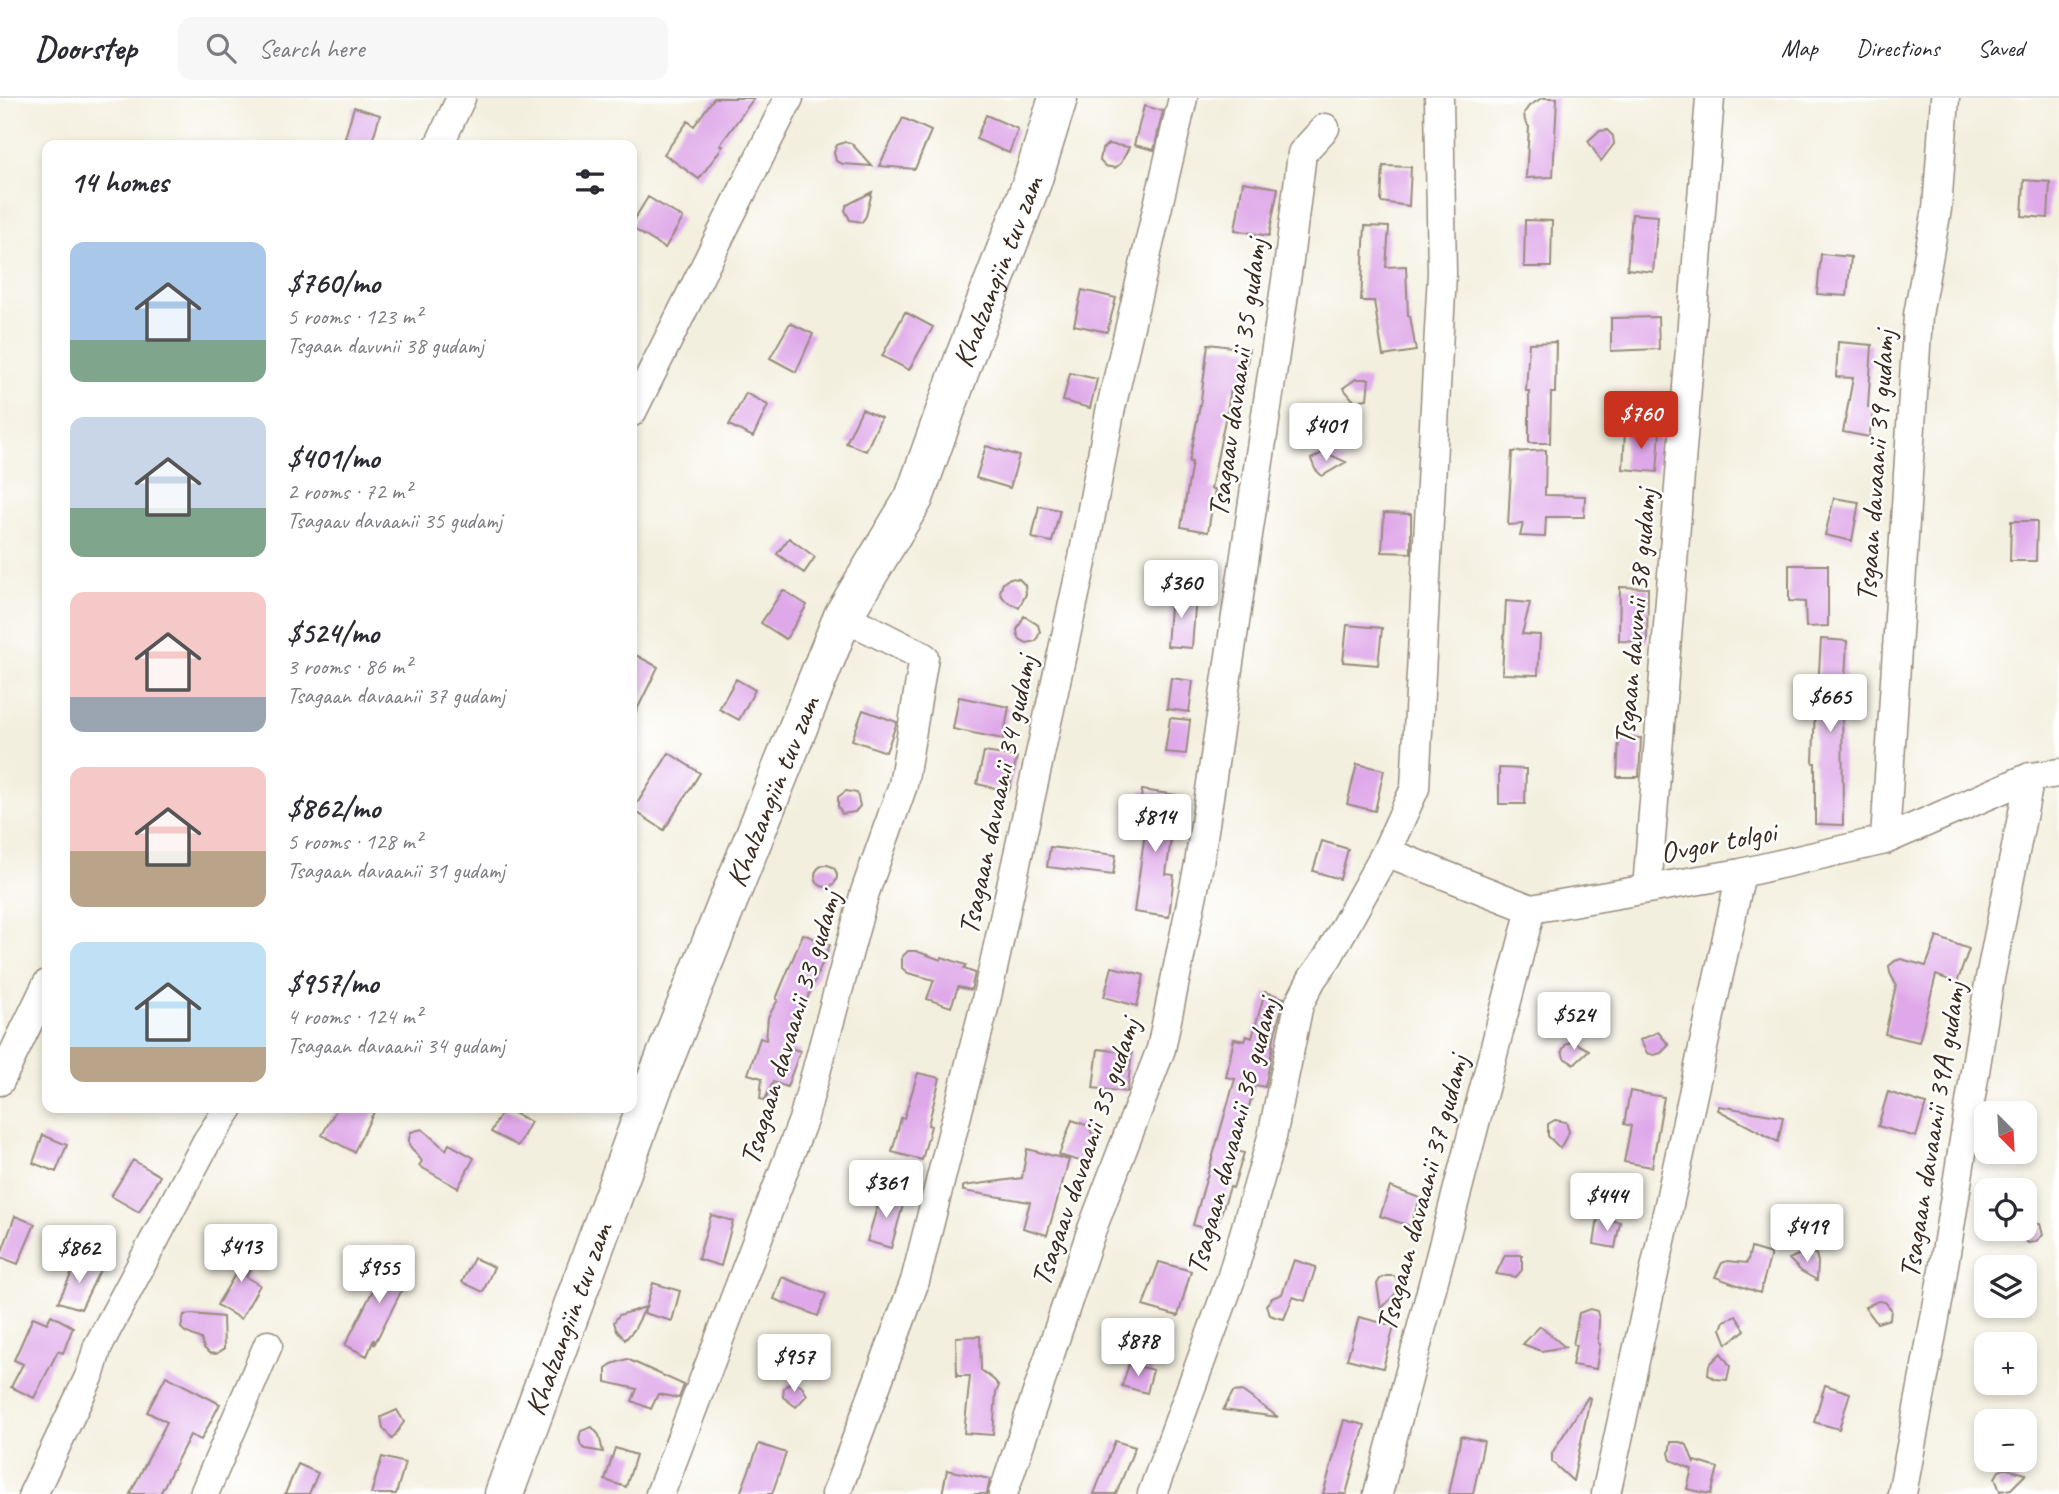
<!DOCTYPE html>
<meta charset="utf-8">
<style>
:root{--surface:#fff;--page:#f7f7f7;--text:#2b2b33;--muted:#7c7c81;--line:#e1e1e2;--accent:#c8321e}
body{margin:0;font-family:Caveat,sans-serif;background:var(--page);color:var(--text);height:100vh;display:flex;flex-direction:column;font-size:26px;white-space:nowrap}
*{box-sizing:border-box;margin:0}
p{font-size:23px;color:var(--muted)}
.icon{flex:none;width:38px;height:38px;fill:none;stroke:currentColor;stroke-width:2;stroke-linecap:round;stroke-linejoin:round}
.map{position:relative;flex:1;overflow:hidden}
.details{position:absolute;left:42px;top:42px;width:595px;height:973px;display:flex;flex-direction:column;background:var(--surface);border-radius:14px;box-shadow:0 4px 10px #0003}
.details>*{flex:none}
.needle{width:46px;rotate:156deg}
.controls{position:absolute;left:1974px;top:1003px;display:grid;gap:14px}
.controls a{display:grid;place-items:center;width:63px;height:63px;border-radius:14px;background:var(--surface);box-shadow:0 4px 10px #0003;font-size:35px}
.price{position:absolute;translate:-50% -60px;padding:0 16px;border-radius:7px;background:#fff;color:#222;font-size:23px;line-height:46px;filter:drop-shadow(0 2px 4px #0008)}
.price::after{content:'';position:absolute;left:50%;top:42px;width:21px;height:16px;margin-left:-10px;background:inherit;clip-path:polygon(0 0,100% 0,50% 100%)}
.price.selected{background:var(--accent);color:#fff}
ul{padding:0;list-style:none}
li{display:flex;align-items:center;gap:21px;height:175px;padding:0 28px}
li span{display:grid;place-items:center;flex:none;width:196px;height:140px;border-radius:14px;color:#555}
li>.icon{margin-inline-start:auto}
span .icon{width:84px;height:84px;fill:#fffc;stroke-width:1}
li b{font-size:30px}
h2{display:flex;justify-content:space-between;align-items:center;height:84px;padding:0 28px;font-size:30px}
header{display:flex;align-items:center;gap:42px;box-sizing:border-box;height:98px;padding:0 35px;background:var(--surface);border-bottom:2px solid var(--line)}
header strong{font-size:33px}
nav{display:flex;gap:38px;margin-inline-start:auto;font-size:24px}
.search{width:490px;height:63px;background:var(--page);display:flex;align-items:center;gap:18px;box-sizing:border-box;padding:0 24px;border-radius:14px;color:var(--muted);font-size:26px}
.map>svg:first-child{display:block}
.building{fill:#dfa8e9}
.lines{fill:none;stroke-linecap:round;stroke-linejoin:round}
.street-casing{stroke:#978c7e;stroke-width:31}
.secondary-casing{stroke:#978c7e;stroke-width:41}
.street{stroke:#fff;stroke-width:28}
.secondary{stroke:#fff;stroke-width:38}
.labels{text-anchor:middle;stroke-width:5;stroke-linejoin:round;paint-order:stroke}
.street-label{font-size:30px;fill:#3b2a1e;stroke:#fff}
</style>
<header>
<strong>Doorstep</strong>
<div class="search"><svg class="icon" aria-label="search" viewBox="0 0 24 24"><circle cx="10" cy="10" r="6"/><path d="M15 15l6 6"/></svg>Search here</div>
<nav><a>Map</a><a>Directions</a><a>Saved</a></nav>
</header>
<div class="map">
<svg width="2059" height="1396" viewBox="0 0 2059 1396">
<rect width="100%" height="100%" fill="#fff"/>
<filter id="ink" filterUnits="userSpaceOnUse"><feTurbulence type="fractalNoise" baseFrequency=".0143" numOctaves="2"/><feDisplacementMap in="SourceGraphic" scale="14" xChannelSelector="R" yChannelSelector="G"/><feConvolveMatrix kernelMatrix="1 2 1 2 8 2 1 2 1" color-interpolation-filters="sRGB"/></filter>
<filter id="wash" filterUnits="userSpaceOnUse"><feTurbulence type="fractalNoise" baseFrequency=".00686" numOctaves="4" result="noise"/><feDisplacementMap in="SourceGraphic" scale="28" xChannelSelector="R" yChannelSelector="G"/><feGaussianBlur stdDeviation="1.57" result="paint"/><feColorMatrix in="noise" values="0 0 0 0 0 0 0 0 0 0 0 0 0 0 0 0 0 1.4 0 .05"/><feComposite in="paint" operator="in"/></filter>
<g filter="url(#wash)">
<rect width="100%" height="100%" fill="#f3efde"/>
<g id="blocks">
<path class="building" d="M714 0H754L720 47 723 48 699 81 664 56 688 23 694 28Z
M1542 0H1557L1553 79 1526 80 1529 29 1525 23 1524 15 1529 8Z
M1144 8 1163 13 1154 52 1134 47Z
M354 9 380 17 371 47 345 40Z
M986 17 1018 31 1009 55 976 41Z
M903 20 931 33 915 71 879 68Z
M1607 32 1613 38 1614 46 1601 63 1588 43 1599 33Z
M845 44 851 45 872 68 843 66 836 63 834 54 837 47Z
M1108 46 1129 49 1121 65 1115 70 1105 68 1100 63 1102 51Z
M1383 68 1411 69 1409 108 1381 104Z
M2024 82 2050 84 2048 120 2022 118Z
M1243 84 1278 90 1269 138 1235 132Z
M872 94 866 118 862 124 850 122 845 112 847 107Z
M648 99 683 120 665 150 632 130V125Z
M1632 116 1658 118 1653 174 1627 171Z
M1525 122 1552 123 1551 169H1524Z
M1365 128 1389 129 1386 169 1406 168 1408 218H1410L1416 253 1383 258 1374 203H1361Z
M1821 156 1851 159 1847 198 1817 196Z
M1082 192 1116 200 1107 234 1074 227Z
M905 214 933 229 909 272 882 258Z
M1658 219 1659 251 1611 253V220Z
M790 225 813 236 796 274 770 260Z
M1556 244 1555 295H1551L1550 345H1529V293H1526L1529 245Z
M1838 244 1872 247 1868 309 1874 310 1869 339 1843 334 1853 280 1836 279Z
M1208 246 1249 251 1244 293 1231 292 1211 391H1215L1208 434 1181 429 1192 364H1189L1201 302Z
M1070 275 1097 281 1090 310 1063 303Z
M1356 281H1369L1367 301 1354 303 1343 290Z
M746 295 768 307 753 339 729 327Z
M862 311 881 320 866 353 846 345Z
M1625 333 1660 334 1657 374 1623 371Z
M986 348 1019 358 1010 390 976 380Z
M1546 352 1545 397 1585 398 1584 419H1546L1545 439 1520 438 1523 426 1508 427 1512 354Z
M1324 354 1346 364 1322 378 1315 371 1311 361Z
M1834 400 1859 404 1852 443 1825 437Z
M1039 408 1060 412 1052 444 1032 440Z
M1384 415 1411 416V455L1382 454Z
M2011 423H2037L2036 463H2010Z
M789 440 815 459 804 475 777 456Z
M1789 467H1828V528L1806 529 1805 504 1789 503Z
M1010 480 1019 481 1025 487 1026 496 1019 510 1006 503 1001 497 1000 494 1003 485Z
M1620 489 1648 490 1647 544 1619 543Z
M783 492 807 507 786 541 761 525Z
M1171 495 1196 497 1192 550 1167 548Z
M1506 503 1530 505 1522 536 1540 537 1538 577 1502 576Z
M1024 518 1038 527 1040 534 1036 543 1027 545 1021 542 1018 538 1017 532Z
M1347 527 1382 530 1378 567 1343 564Z
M1821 541 1847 543 1845 582H1842L1843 727 1815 726V665H1813L1815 607H1817Z
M632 555 658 569 632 622Z
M1171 580 1193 583 1189 614 1167 611Z
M736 581 755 592 739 622 719 611Z
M959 599 1009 609 1003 641 953 631Z
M863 612 897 624 886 654 852 642Z
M1170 620 1190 622 1186 656 1165 654Z
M1619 639 1641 640 1639 679H1617Z
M984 654 1017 659 1009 693 977 686Z
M669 655 700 675 664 732 633 712Z
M1357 666 1384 672 1375 713 1347 706Z
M1499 670 1526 671 1525 706H1499Z
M1142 692 1177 697 1166 776 1174 777 1169 819 1134 814 1145 734 1137 733Z
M846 693 857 695 860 708 855 714 842 716 838 708V699Z
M1322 743 1348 751 1340 781 1313 773Z
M1050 749 1116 757 1113 777 1047 769Z
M815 778a11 11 0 1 1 22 0a11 11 0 1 1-22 0Z
M803 836 830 847 787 949 800 953 787 989 773 984 765 1002 760 1001 762 980 748 976 760 940 766 942 768 919 778 902 776 901Z
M1937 839 1969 851 1957 885 1936 877 1919 944 1885 936 1896 887 1890 875 1889 868 1895 863 1901 861 1926 868Z
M908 853H916L941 862 942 859 966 867 964 871 975 875 971 892 958 889 951 909 927 901 934 882 908 875 902 870V859Z
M1112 869 1144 877 1137 908 1104 899Z
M1265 894 1284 900 1272 948H1273L1265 989 1255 987 1237 1053 1244 1055 1233 1090 1230 1089 1215 1134 1193 1127 1235 981 1226 979 1234 941 1245 943 1247 938 1252 940Z
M1658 934 1669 947 1661 955 1654 957 1647 955 1640 942Z
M1572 943 1589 952 1574 966 1564 960 1562 953 1566 946Z
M1098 951 1132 955 1127 994 1093 990Z
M918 975 940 980 928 1027 931 1028 922 1062 892 1054 901 1020H904Z
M1630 993 1664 999 1652 1069 1624 1064 1631 1028 1624 1026Z
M1888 994 1926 1006 1916 1039 1878 1028Z
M1719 1008 1783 1019 1778 1044 1718 1012Z
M337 1010H376L354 1054 322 1037Z
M504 1010 531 1024 518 1048 491 1034Z
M1072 1022 1089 1028 1094 1041 1087 1065 1059 1057Z
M1555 1022 1566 1024 1569 1034 1560 1050 1548 1038V1026Z
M422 1031 446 1052 449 1046 474 1060 458 1090 419 1068 422 1063 409 1047V1041L411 1034Z
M43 1037 67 1047 56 1074 33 1065Z
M1027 1051 1069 1062 1047 1137 1023 1130 1030 1104 963 1093V1088L1022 1080Z
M133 1062 160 1078 139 1114 111 1098Z
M1390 1089 1420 1100 1410 1128 1380 1118Z
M882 1093 905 1100 891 1150 867 1143Z
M711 1117 733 1123 721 1168 698 1161Z
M15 1118 35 1126 18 1166 0 1159Z
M1598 1120 1620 1124 1615 1150 1594 1146Z
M2029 1124 2040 1126 2043 1137 2035 1144 2028 1145 2021 1138V1133L2025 1130V1127Z
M249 1146 257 1157 246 1179 260 1187 241 1221 217 1207 237 1173 240 1175 235 1160 236 1151Z
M1751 1150 1771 1156 1760 1195 1715 1179 1722 1165 1727 1163 1747 1165Z
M393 1153 407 1160 401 1174 409 1178 374 1247V1241L367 1258 345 1247Z
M1805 1154 1816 1156 1818 1164 1817 1182 1801 1173 1789 1161Z
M1505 1157H1522V1172L1516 1179 1496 1176Z
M474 1160 494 1169 483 1194 462 1184Z
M78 1162 100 1172 81 1211 58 1204Z
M1294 1162 1316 1169 1305 1203 1293 1199 1284 1221 1275 1219 1270 1217 1266 1207 1272 1200 1282 1196Z
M1159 1164 1191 1173 1178 1218 1143 1208Z
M1386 1178H1394L1402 1189 1381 1211 1377 1186 1380 1181Z
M782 1179 826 1196 818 1218 774 1201Z
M653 1185 680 1193 672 1223 644 1215Z
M1878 1203 1885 1204 1891 1211 1890 1221 1877 1225 1865 1209Z
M646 1209 634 1232 625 1242 616 1231 614 1224 619 1217Z
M1590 1211 1597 1213 1599 1221 1598 1245 1600 1246 1596 1271 1572 1267 1576 1247H1573L1579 1215Z
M192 1216 223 1219 224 1251 216 1256 209 1255 204 1250 201 1241 185 1234 181 1230 184 1217Z
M51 1217 73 1229 63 1255 58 1253 34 1300 11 1289 23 1266 14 1262 33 1219 47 1225Z
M1736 1218 1745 1232 1727 1246 1721 1231 1724 1223Z
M1359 1219 1394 1228 1383 1270 1347 1261Z
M1540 1228 1565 1249 1541 1253 1523 1246Z
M980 1238 981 1272 994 1282 999 1288 996 1294 993 1337 964 1335 970 1278H957L956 1239Z
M1721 1255 1730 1268 1727 1282 1716 1281 1708 1277 1709 1267Z
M627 1261 684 1287 679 1300 658 1296 651 1311 632 1303 637 1291 606 1284V1270L612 1266Z
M1129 1266 1153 1272 1147 1295 1122 1288Z
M166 1278 220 1306 201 1342 190 1337 160 1396H130L167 1324 147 1314Z
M791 1284 801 1287 807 1297 796 1309 783 1299 784 1290Z
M1825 1287 1850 1295 1839 1331 1814 1324Z
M1242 1293 1278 1319 1223 1312 1233 1294Z
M1588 1299 1590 1300 1573 1383 1552 1364V1355Z
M397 1312 404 1324 392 1341 383 1330 381 1319Z
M1344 1322 1365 1327 1346 1396H1323Z
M592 1329 599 1337 603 1354 585 1351 581 1348 579 1340 581 1333Z
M1461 1338 1484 1343 1473 1396H1449Z
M1115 1343 1135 1349 1116 1396H1094Z
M1671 1344H1680L1687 1347 1694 1365 1695 1363 1718 1370 1711 1396 1687 1391 1692 1371 1671 1362 1669 1355Z
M759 1346 786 1355 772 1396H740Z
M615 1350 636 1357 626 1389 605 1382Z
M382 1359 405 1365 396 1396H371Z
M298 1366 318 1375 309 1396H285Z
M2004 1371H2007L2026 1376 2011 1391 2000 1393 1995 1380 1999 1373Z
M947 1372 990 1381 987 1396H942Z"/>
</g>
</g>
<g filter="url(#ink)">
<use href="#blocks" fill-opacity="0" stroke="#978c7e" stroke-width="2"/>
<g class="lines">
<g class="street-casing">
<path id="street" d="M439 47 461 0
M632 314 789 0
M1885 742 1918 217 1937 111 1945 0
M1386 754 1531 811 1741 775 1885 742 2030 679 2059 675
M1647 791 1710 0
M0 983 47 886
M33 1396 89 1279 98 1248 207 1043 229 1010
M204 1396 268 1247
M660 1396 803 1022 865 794 903 687 924 559 843 518
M836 1396 915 1183 987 898 1083 460 1110 314 1183 0
M1003 1396 1092 1131 1161 951 1199 766 1289 162 1302 55 1325 30
M1152 1396 1231 1181 1272 1039 1299 906 1312 881 1328 859 1386 754 1415 690 1442 175 1439 0
M1378 1396 1531 811
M1606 1396 1741 775
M1902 1396 1938 1204 1990 880 2030 679"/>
</g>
<g class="secondary-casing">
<g id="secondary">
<path id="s1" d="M504 1396 652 992 843 518 914 400 965 258 1032 84 1058 0"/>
</g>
</g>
<use href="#street" class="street"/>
<use href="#secondary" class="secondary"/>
</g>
</g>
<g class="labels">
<g class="street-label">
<text dy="10" stroke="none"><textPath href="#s1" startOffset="1320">Khalzangiin tuv zam</textPath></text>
<text transform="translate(1237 280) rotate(-82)" y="10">Tsagaav davaanii 35 gudamj</text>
<text transform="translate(1875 368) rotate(-86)" y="10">Tsgaan davaanii 39 gudamj</text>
<text transform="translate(1635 519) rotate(-85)" y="10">Tsgaan davvnii 38 gudamj</text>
<text dy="10" stroke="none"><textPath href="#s1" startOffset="752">Khalzangiin tuv zam</textPath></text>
<text transform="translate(997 697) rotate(-78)" y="10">Tsagaan davaanii 34 gudamj</text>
<text transform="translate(1718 744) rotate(-11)" y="10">Ovgor tolgoi</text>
<text transform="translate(790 930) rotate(-73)" y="10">Tsagaan davaanii 33 gudamj</text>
<text transform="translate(1932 1032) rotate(-81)" y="10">Tsagaan davaanii 39A gudamj</text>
<text transform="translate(1232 1038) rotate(-75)" y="10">Tsagaan davaanii 36 gudamj</text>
<text transform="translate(1085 1054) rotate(-71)" y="10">Tsagaav davaanii 35 gudamj</text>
<text transform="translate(1422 1095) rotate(-75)" y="10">Tsagaan davaanii 37 gudamj</text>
<text dy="10" stroke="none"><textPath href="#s1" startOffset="186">Khalzangiin tuv zam</textPath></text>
</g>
</g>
</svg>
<div class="controls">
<a><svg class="needle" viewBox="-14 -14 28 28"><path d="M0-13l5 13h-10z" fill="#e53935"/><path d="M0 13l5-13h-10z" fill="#7c7c81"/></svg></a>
<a><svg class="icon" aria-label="locate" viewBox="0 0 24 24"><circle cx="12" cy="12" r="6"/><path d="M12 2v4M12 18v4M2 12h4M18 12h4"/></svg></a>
<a><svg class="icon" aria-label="layers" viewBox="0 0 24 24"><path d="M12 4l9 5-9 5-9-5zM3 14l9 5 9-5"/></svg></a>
<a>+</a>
<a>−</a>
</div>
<b class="price selected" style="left:1641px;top:353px">$760</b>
<b class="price" style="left:1326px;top:365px">$401</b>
<b class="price" style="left:1181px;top:522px">$360</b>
<b class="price" style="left:1830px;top:636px">$665</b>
<b class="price" style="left:1155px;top:756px">$814</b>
<b class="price" style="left:1574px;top:954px">$524</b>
<b class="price" style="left:886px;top:1122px">$361</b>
<b class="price" style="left:1607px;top:1135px">$444</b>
<b class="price" style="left:1807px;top:1166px">$419</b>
<b class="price" style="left:241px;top:1186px">$413</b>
<b class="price" style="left:79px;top:1187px">$862</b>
<b class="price" style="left:379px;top:1207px">$955</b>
<b class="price" style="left:1138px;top:1280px">$878</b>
<b class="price" style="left:794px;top:1296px">$957</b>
<section class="details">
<h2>14 homes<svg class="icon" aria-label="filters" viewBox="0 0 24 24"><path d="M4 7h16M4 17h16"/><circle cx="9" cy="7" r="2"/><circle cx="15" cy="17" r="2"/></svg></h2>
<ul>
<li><span style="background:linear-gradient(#a9c7e8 70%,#7fa58c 0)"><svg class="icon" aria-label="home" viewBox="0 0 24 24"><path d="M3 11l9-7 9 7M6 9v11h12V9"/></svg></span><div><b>$760/mo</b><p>5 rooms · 123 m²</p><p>Tsgaan davvnii 38 gudamj</p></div></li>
<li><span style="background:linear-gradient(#c9d6e8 65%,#7fa58c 0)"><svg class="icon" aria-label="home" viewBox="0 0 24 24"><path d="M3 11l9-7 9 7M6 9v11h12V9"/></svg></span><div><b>$401/mo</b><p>2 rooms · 72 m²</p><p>Tsagaav davaanii 35 gudamj</p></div></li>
<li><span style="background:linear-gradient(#f6c9c9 75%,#9aa5b1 0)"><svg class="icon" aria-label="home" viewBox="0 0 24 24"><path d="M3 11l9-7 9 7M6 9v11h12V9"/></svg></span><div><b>$524/mo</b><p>3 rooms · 86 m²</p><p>Tsagaan davaanii 37 gudamj</p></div></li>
<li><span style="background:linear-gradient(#f6c9c9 60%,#b9a48a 0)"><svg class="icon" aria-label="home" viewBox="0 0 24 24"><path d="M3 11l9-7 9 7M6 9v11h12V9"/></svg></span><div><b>$862/mo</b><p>5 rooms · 128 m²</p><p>Tsagaan davaanii 31 gudamj</p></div></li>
<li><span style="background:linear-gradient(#bfe0f5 75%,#b9a48a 0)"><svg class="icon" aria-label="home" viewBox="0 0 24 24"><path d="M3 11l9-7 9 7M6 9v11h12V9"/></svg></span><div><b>$957/mo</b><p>4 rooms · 124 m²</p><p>Tsagaan davaanii 34 gudamj</p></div></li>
</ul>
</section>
</div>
